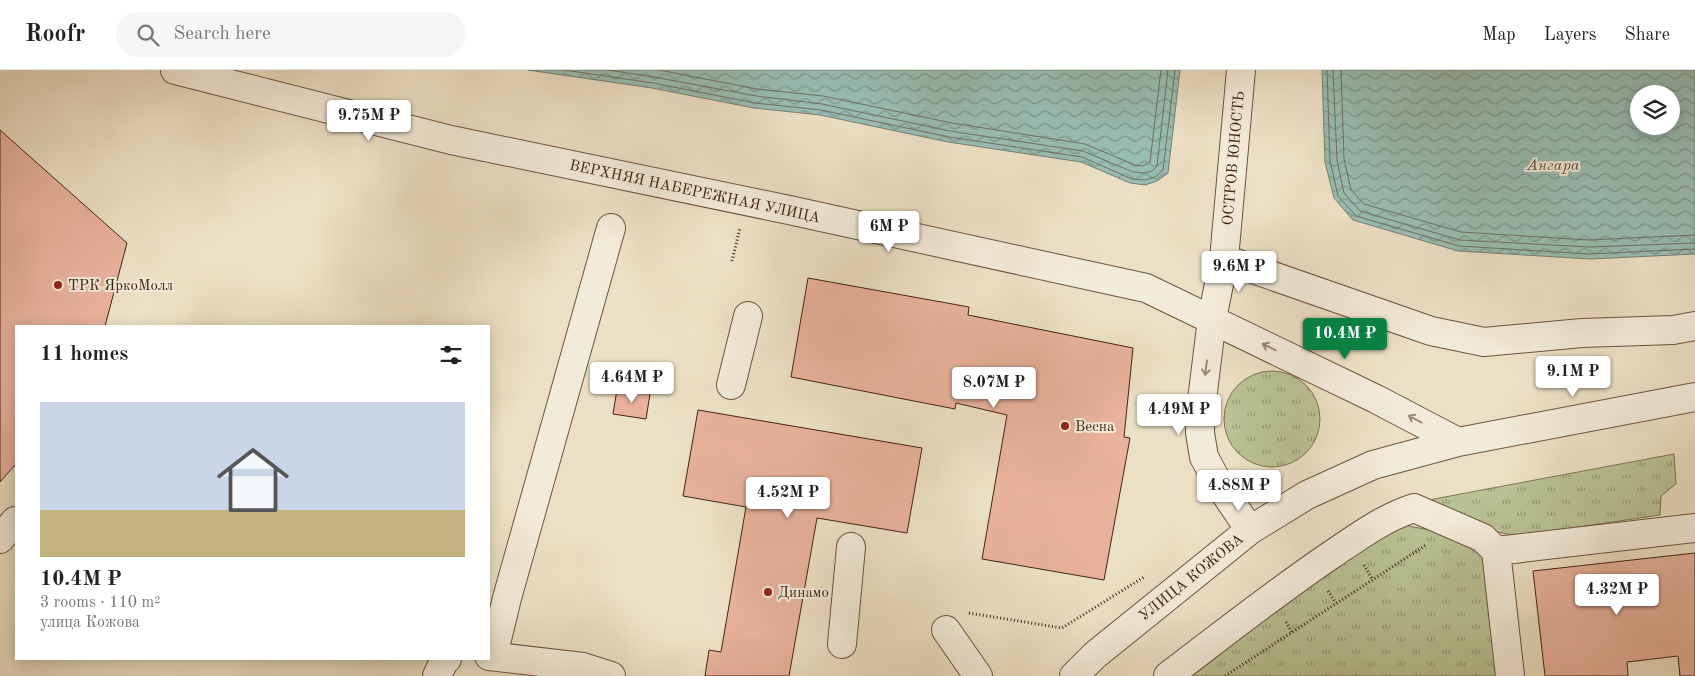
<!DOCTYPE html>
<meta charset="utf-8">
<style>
:root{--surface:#fff;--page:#f6f6f6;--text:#222;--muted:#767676;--line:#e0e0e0;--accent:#0b8043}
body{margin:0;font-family:"Old Standard TT",serif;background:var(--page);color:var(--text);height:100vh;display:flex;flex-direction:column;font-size:19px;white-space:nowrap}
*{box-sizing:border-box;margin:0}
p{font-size:16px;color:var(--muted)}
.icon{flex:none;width:28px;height:28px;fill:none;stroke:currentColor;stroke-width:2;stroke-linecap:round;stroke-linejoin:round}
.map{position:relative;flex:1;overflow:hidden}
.sheet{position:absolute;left:15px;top:255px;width:475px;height:335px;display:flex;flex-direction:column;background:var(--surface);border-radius:0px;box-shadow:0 2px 12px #0003}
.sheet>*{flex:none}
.controls{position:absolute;left:1630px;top:15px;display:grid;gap:10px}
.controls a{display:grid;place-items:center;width:50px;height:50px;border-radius:50%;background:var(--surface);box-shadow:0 2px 12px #0003;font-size:25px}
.price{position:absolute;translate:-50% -42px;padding:0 11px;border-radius:5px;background:#fff;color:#222;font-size:16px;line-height:32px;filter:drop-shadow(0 1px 2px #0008)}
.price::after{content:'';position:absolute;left:50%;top:30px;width:15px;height:11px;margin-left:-8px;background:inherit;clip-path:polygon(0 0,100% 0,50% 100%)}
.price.selected{background:var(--accent);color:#fff}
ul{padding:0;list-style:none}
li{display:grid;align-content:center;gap:10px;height:265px;padding:0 25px}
li span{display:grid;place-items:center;height:155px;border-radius:0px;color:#555}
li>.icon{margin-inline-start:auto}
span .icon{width:90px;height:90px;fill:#fffc;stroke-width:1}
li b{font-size:21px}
h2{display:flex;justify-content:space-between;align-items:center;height:60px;padding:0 25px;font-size:21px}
header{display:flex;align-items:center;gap:30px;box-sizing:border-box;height:70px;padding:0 25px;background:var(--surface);border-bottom:1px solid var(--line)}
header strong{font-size:24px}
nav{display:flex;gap:28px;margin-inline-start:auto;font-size:18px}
.search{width:350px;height:45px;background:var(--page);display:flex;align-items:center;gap:12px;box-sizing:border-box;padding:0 18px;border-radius:28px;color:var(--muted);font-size:19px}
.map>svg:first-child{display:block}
.grass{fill:url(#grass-tufts);stroke:#7e7453}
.water{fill:url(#water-waves);stroke:#778073;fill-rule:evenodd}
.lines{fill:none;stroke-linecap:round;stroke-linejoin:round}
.shore{stroke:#6e7162;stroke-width:1}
.building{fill:#e8b29c;stroke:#432512}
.minor-casing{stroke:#6d543e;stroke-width:30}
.path{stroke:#432512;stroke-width:3;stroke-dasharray:1 2.5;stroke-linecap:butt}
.minor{stroke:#f3ebd9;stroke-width:28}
.oneway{stroke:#9b8876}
.poi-dot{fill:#8f2418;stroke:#f3ebd9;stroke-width:2}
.labels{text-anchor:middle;stroke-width:4;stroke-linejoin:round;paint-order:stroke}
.street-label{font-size:15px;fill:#432512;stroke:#f3ebd9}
.poi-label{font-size:15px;fill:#432512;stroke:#f3ebd9;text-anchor:start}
.water-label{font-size:16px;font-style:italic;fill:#584b3a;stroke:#f3ebd9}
</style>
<header>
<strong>Roofr</strong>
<div class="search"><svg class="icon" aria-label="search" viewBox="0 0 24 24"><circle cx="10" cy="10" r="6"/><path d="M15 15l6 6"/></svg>Search here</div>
<nav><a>Map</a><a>Layers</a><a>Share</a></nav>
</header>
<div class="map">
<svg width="1695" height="606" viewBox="0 0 1695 606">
<defs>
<pattern id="grass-tufts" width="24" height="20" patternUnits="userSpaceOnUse" patternTransform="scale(1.25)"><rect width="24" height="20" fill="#b8c294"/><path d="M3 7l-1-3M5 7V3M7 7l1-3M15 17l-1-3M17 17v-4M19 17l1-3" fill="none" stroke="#979d77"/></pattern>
<pattern id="water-waves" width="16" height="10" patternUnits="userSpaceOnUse" patternTransform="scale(1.25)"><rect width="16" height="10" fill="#99bdb3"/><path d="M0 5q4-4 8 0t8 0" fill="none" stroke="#7e9990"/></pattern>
</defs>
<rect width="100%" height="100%" fill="#ece0c4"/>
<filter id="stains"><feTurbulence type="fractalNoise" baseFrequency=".004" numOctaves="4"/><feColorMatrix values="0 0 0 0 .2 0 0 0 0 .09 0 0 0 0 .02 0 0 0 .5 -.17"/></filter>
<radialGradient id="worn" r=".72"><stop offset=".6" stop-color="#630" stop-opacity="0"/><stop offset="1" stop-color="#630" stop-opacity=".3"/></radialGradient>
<path class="grass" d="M1224 349a48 48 0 1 1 96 0a48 48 0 1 1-96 0Z
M1674 384 1676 414 1661 426 1660 445 1517 466 1468 456 1402 435Z
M1393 453 1435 461 1472 477 1483 484 1521 606H1188Z"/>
<path class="water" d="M528 0H1180L1168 103 1157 111 1145 115 1130 113 1081 92 948 72 820 45 754 38 652 18Z
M1322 0H1695V184L1590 189 1458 181 1353 150 1334 128 1325 92ZM1639 24H1671V56H1639Z"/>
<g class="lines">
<path class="shore" d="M564 0 653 13 755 33 821 40 949 67 1082 87 1132 109 1145 110 1155 107 1163 100 1175 0
M608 0 654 7 756 26 822 34 950 61 1083 81 1133 102 1144 103 1152 101 1157 96 1168 0
M659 0 757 19 823 26 952 53 1085 74 1135 95 1143 96 1150 92 1161 0
M1327 0 1330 91 1338 126 1356 146 1459 176 1589 184 1695 179
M1333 0 1337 90 1344 123 1360 141 1460 170 1589 177 1695 173
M1341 0 1344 89 1351 120 1364 134 1461 162 1589 170 1695 165"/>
</g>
<path class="building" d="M0 60 127 173 105 256H16V394L0 412Z
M808 208 969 237 968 245 1133 278 1124 367 1130 368 1104 510 982 489 1007 345 956 333 955 339 791 307Z
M617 319 650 324 646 349 613 344Z
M698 340 922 378 907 463 817 448 789 606H705L709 580 721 582 746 437 683 426Z
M1695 483V606H1680L1678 586 1627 592 1628 606H1545L1533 501Z"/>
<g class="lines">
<g class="minor-casing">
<path id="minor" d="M175 0 451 70 789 140 1146 218 1376 329 1458 372
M1241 0 1224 189 1212 249 1200 346V363L1204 387 1218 413 1250 460
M1224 189 1431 261 1484 272 1582 263 1673 260 1695 256
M731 315 748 246
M0 469 15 451H16
M1496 481 1695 458
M946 560 978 606
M842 574 851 477
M489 586 583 597 611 606
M493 586 507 528 611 158
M437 606 445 589H447
M1074 606 1095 585 1250 460 1307 425 1373 395 1458 372 1695 327
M1168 606C1222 565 1275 523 1331 485 1358 467 1383 448 1414 438L1483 468 1496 481 1510 606"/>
</g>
<path class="path" d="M732 191 740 158
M1364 495 1373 510
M1328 521 1336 533
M969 543 1062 558 1144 507
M1286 552 1292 562
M1225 606 1426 475"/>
<use href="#minor" class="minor"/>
</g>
<defs><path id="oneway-shaft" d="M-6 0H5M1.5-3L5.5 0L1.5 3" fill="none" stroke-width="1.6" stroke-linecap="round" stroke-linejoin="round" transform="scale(1.25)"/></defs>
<g class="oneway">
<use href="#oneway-shaft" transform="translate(1269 277) rotate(-154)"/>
<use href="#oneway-shaft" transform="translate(1206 298) rotate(97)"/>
<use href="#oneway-shaft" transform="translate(1415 349) rotate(-152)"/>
</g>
<g class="poi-dot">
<circle cx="58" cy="215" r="5"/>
<circle cx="1065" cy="356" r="5"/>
<circle cx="768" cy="522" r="5"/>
</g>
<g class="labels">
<g class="street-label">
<text transform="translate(1233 88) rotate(-85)" y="5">ОСТРОВ ЮНОСТЬ</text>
<text transform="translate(695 121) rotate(12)" y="5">ВЕРХНЯЯ НАБЕРЕЖНАЯ УЛИЦА</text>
<text transform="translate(1191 507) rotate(-39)" y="5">УЛИЦА КОЖОВА</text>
</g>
<g class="poi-label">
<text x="68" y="220">ТРК ЯркоМолл</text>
<text x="1075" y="361">Весна</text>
<text x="778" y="527">Динамо</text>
</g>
<g class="water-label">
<text x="1553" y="100">Ангара</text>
</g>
</g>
<rect width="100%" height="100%" filter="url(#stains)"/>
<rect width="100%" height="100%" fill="url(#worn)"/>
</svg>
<div class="controls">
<a><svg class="icon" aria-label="layers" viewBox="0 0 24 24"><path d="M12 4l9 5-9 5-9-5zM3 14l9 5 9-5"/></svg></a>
</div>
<b class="price" style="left:369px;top:72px">9.75M ₽</b>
<b class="price" style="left:889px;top:183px">6M ₽</b>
<b class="price" style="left:1239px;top:223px">9.6M ₽</b>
<b class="price selected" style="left:1345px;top:290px">10.4M ₽</b>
<b class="price" style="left:1573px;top:328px">9.1M ₽</b>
<b class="price" style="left:632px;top:334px">4.64M ₽</b>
<b class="price" style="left:994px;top:339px">8.07M ₽</b>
<b class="price" style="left:1179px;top:366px">4.49M ₽</b>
<b class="price" style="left:1239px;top:442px">4.88M ₽</b>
<b class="price" style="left:788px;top:449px">4.52M ₽</b>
<b class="price" style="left:1617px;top:546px">4.32M ₽</b>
<section class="sheet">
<h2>11 homes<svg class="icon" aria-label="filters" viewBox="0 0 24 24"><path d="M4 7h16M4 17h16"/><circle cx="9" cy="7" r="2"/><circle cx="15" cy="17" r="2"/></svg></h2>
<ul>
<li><span style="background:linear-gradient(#c9d6e8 70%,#c2b280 0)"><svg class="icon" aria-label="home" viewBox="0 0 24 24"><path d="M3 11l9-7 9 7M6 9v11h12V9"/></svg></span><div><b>10.4M ₽</b><p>3 rooms · 110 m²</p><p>улица Кожова</p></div></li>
</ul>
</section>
</div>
